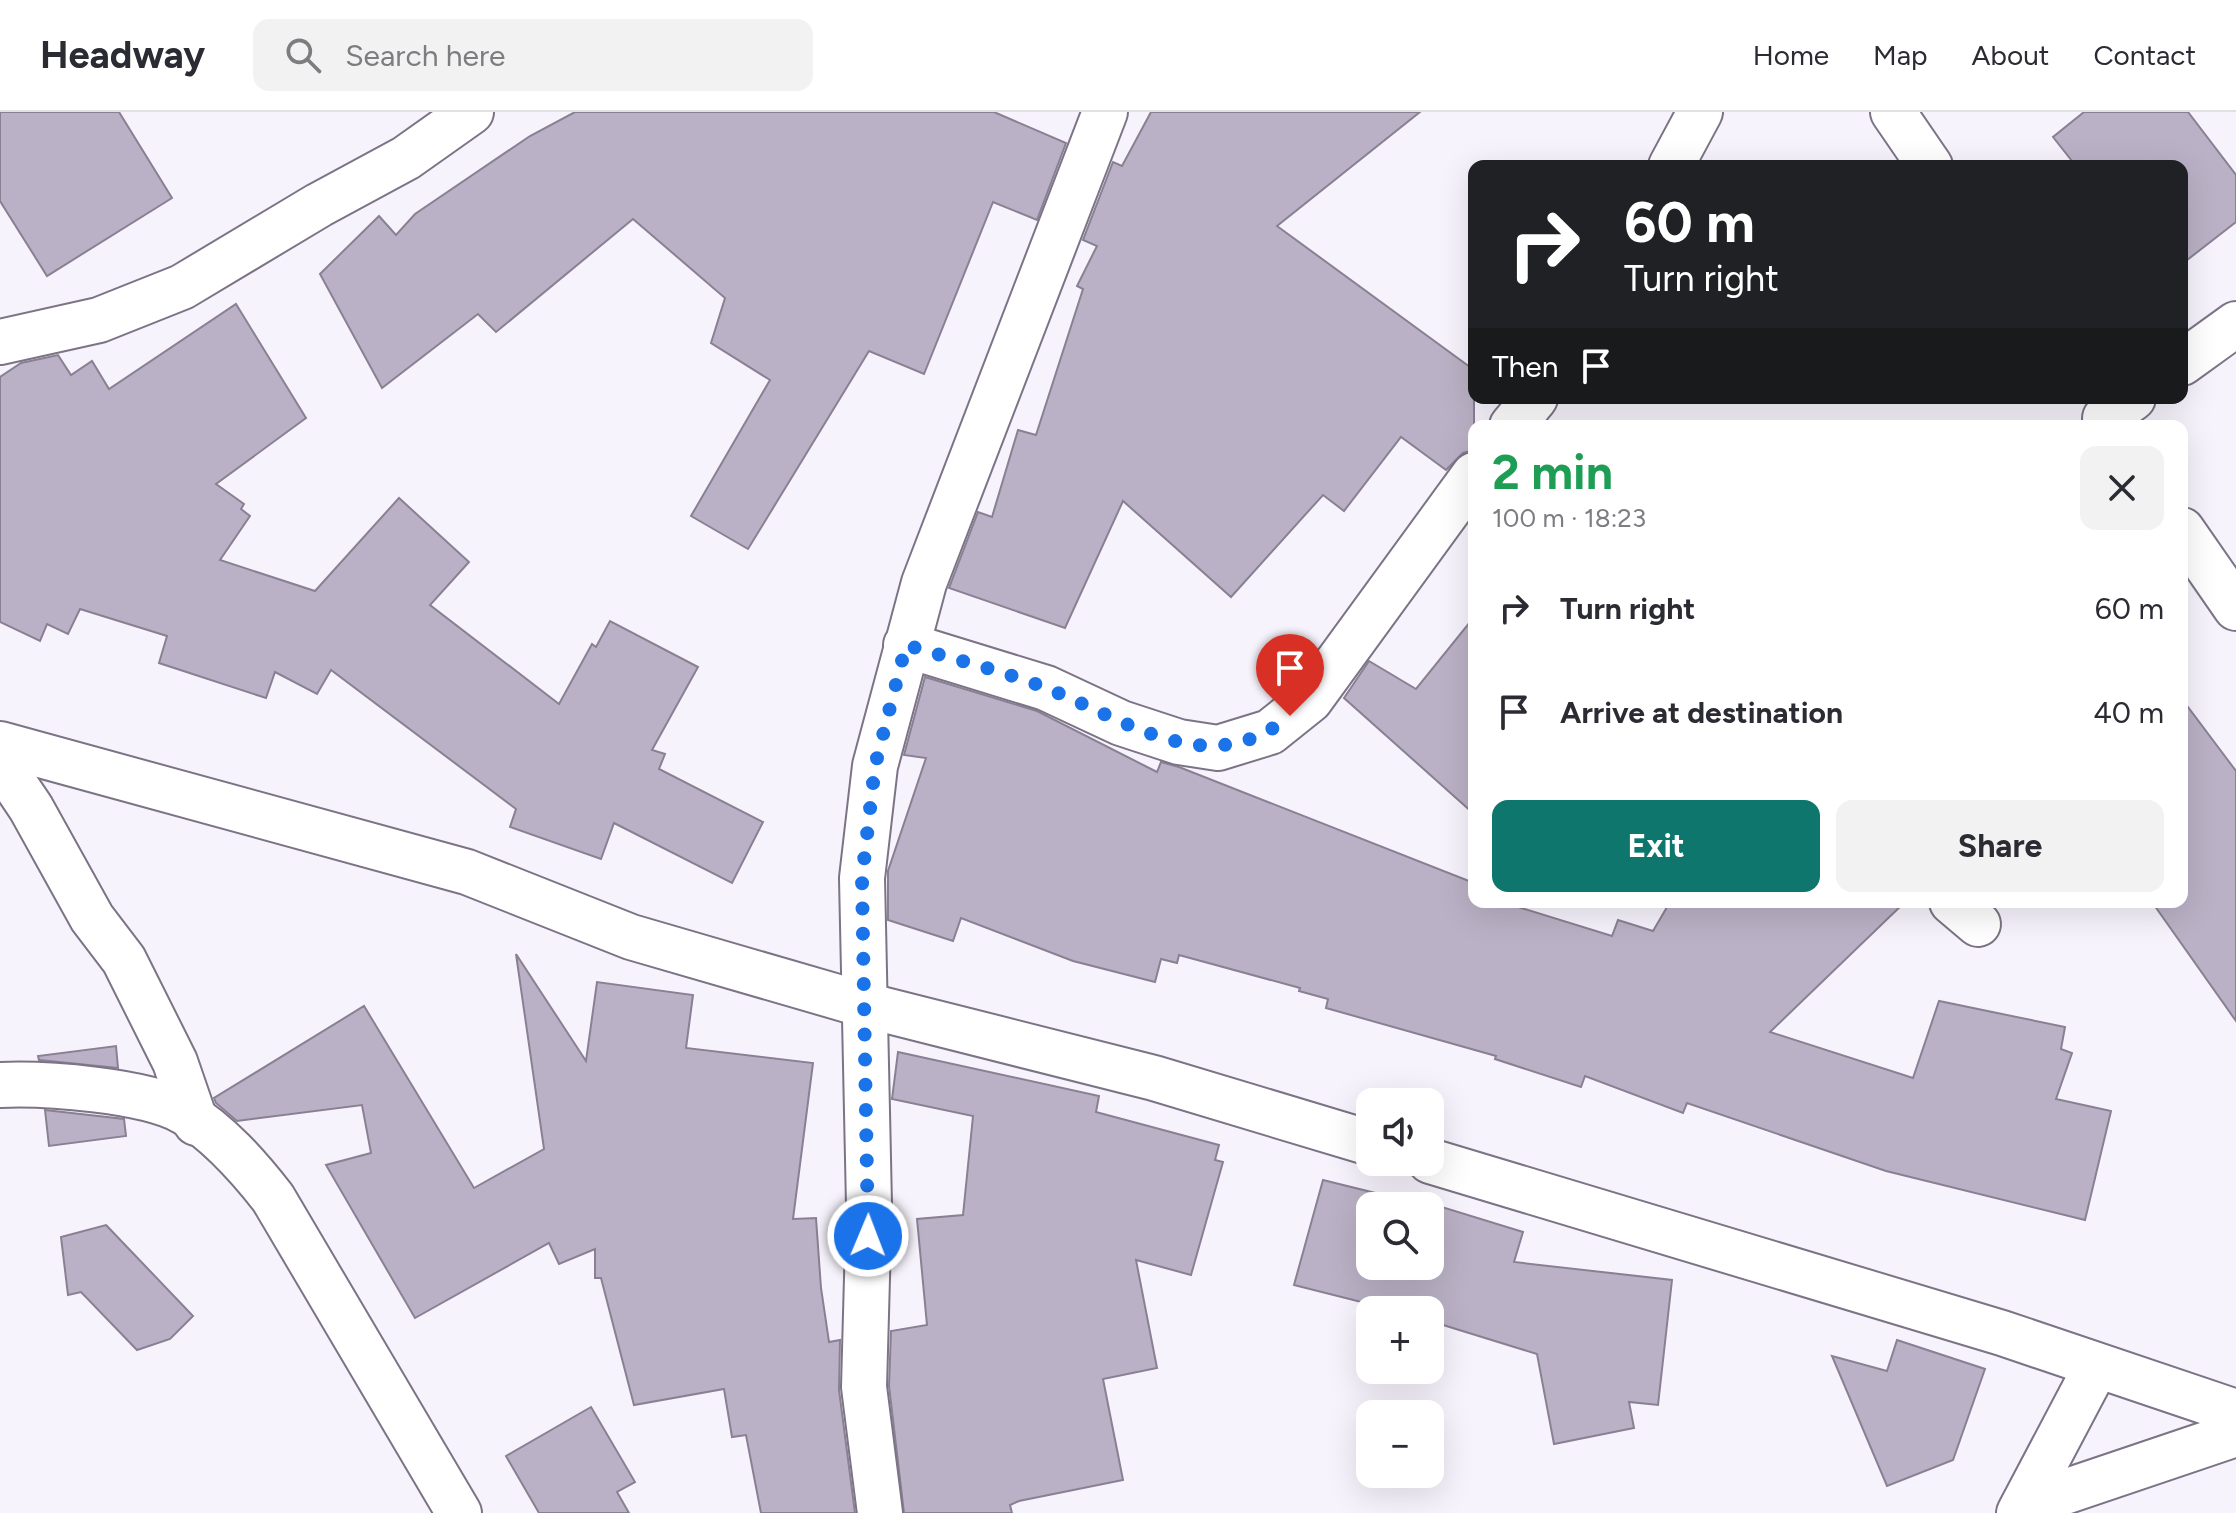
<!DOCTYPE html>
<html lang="en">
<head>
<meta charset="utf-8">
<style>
	body { margin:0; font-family:Figtree,sans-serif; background:#f2f2f3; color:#2b2b33; height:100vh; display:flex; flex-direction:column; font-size:30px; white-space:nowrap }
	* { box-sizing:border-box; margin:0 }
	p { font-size:26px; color:#7c7c81 }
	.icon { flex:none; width:44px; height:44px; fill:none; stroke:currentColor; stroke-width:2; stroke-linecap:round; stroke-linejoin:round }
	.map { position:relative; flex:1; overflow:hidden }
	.panel { position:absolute; left:1468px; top:308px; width:720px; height:488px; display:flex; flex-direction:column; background:#fff; border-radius:16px; box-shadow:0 8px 32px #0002 }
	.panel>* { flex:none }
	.banner { position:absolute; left:1468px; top:48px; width:720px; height:244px; border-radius:16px; box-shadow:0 8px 32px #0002; background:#202124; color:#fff; overflow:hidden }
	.fabs { position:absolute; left:1356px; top:976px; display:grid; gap:16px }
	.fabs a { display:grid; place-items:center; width:88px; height:88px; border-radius:16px; background:#fff; box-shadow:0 8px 32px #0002; font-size:40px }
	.pin { position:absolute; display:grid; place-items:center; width:68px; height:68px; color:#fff; margin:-82px -34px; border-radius:50% 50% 50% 0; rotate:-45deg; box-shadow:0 0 8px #0007 }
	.pin .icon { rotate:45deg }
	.me { position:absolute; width:88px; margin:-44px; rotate:1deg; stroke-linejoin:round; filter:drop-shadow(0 0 6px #0008) }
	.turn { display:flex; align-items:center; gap:28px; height:168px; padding:0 24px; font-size:36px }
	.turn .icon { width:104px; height:104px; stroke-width:2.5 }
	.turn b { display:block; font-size:56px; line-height:68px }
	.then { display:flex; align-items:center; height:76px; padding:0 24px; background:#0003; gap:16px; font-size:30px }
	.round { display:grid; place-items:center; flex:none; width:84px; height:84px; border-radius:16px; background:#f2f2f3 }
	.overview { display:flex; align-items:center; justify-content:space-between; height:136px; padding:0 24px }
	h1 { font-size:48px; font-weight:700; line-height:60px; color:#1e9e55 }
	.primary-button { display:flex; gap:16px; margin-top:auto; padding:16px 24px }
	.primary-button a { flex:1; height:92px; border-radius:16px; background:#0f766e; color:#fff; font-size:32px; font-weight:700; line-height:92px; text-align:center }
	.primary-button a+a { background:#f2f2f3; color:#2b2b33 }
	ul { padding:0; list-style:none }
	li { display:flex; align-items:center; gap:24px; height:104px; padding:0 24px }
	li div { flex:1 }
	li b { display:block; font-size:30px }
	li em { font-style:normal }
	header { display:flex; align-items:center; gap:48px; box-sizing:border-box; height:112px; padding:0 40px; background:#fff; border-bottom:2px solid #e1e1e2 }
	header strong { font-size:38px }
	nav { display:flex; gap:44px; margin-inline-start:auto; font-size:28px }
	.search { width:560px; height:72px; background:#f2f2f3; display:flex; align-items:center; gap:20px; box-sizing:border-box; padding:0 28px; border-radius:16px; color:#7c7c81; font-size:30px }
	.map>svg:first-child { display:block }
	.building { fill:#bbb1c6; stroke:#898093; stroke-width:2 }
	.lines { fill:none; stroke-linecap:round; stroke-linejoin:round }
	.minor-casing { stroke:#7c7486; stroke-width:48 }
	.minor { stroke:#fff; stroke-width:44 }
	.route { stroke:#1a73e8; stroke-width:14; stroke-dasharray:0 25.2 }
</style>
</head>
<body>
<header>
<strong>Headway</strong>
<div class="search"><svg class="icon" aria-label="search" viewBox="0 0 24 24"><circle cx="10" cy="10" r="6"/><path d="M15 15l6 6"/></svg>Search here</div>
<nav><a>Home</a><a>Map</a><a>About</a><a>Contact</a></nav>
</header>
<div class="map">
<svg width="2236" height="1401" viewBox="0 0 2236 1401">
	<rect width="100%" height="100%" fill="#f7f3fc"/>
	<g class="building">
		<polygon points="0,0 119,0 172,86 47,164 0,89"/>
		<polygon points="575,0 994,0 1066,31 1037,108 993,90 924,262 869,239 748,437 691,404 770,268 711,231 725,186 633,107 496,220 478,202 382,276 320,162 379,104 396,123 415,102 530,24"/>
		<polygon points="1151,0 1420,0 1277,114 1474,258 1474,338 1463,341 1446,358 1401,325 1344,399 1323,383 1231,485 1123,389 1065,516 949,476 978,400 992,405 1018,318 1036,323 1083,177 1077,174 1097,134 1083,128 1113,50 1122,54"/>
		<polygon points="2084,0 2188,0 2236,63 2236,110 2182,152 2182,54 2076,54 2053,25"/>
		<polygon points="236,192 306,306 216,372 244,392 241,397 250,404 220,448 315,479 399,386 469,450 430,493 559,592 592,532 596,535 610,509 698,555 652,638 665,642 659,657 763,710 732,771 614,711 601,747 510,715 516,697 331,558 317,582 275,560 266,586 159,551 167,524 80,497 68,522 47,512 40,529 0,510 0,265 21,251 58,243 71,263 92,249 109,277"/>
		<polygon points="1474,505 1474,702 1344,586 1369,549 1416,577"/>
		<polygon points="925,565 1037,599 1157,660 1161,650 1179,655 1474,771 1474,790 1502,790 1612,824 1618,808 1653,819 1670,790 1905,790 1770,920 1913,966 1939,889 2065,915 2061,937 2072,941 2056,987 2111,999 2085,1108 1886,1059 1687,991 1683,1001 1585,964 1581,975 1495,947 1496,944 1326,896 1328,887 1299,879 1300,876 1179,843 1177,851 1161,847 1155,870 1073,849 961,806 953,829 888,808 888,759 926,646 904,643"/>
		<polygon points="2182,587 2236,659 2236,909 2152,790 2182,790"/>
		<polygon points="516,842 586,949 597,870 693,883 686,936 813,951 793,1107 816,1106 821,1176 829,1230 840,1228 839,1278 855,1401 761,1401 746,1323 732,1325 724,1277 634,1293 601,1166 595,1166 595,1137 559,1152 549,1131 415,1206 326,1053 371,1041 362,993 237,1009 216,991 214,986 364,894 474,1076 544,1037"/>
		<polygon points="116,934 118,956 39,948 38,944"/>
		<polygon points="898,940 1099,984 1096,1000 1219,1033 1215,1048 1223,1050 1191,1163 1136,1148 1157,1256 1103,1267 1123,1368 1019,1389 1010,1393 1012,1401 904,1401 889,1274 891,1219 927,1213 917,1107 963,1103 973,1004 892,987"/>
		<polygon points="45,998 124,1007 126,1024 49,1034"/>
		<polygon points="1323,1068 1428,1094 1370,1094 1370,1154 1430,1154 1429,1091 1523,1120 1514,1150 1672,1168 1658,1293 1629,1290 1634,1316 1554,1332 1537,1242 1430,1209 1430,1198 1393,1198 1294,1173"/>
		<polygon points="106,1113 193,1204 170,1227 137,1238 81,1180 68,1183 61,1125"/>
		<polygon points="1897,1228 1985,1257 1953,1348 1887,1374 1832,1244 1887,1259"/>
		<polygon points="591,1295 635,1370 617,1380 629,1401 539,1401 506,1344"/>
	</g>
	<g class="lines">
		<defs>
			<g id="minor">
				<polyline points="1893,0 1930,54"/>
				<polyline points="1671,54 1700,0"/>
				<polyline points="0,230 99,208 182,175 319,93 406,46 471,0"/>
				<polyline points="2182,251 2236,212"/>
				<polyline points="2105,306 2133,286"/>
				<polyline points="1512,314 1535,286"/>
				<polyline points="2182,418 2236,496"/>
				<polyline points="906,533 1046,576 1121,611 1179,630 1218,636 1270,620 1310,588 1474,363"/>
				<polyline points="0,632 467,760 631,825 865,893 1154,966 1370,1031"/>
				<polyline points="0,650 31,696 92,806 124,848 175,950 196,1011"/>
				<polyline points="1952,790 1978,812"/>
				<path d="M0,973C45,971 145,978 184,1000C219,1021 248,1054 273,1086L459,1401"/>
				<polyline points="1430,1049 2002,1221 2236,1300"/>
				<polyline points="2023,1394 2236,1322"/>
				<polyline points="880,1401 864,1275 869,1093 862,766 875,654 924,471 1105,0"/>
				<polyline points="2019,1401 2096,1255"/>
			</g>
		</defs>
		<use href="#minor" class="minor-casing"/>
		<use href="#minor" class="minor"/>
	</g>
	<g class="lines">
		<path class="route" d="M868,1124L862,766L875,654L906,533C952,547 1001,558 1046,576C1127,608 1208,671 1290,604"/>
	</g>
</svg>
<div class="fabs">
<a><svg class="icon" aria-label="sound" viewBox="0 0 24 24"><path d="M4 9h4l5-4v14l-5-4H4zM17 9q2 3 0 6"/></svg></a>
<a><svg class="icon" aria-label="search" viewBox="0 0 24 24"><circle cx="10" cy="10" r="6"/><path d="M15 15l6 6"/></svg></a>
<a>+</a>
<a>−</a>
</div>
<div class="pin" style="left:1290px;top:604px;background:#d93025"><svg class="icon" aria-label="arrive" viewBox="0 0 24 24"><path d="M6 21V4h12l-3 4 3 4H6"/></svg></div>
<svg class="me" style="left:868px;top:1124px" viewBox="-20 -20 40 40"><circle r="17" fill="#1a73e8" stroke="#fff" stroke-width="3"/><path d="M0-11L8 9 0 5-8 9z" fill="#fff"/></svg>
<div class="banner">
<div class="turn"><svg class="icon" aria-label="right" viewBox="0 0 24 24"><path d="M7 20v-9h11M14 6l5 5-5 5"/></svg><div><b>60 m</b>Turn right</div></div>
<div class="then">Then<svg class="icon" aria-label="arrive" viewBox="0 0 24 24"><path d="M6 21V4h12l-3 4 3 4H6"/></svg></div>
</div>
<section class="panel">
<div class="overview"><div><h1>2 min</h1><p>100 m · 18:23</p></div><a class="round"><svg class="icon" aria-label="close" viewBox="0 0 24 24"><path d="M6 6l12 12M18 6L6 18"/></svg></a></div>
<ul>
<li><svg class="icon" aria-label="right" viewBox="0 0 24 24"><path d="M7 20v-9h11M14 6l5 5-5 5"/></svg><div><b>Turn right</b></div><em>60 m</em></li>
<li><svg class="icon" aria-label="arrive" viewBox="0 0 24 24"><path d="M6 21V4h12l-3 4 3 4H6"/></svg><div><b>Arrive at destination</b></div><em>40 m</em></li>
</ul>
<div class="primary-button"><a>Exit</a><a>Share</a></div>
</section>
</div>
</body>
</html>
